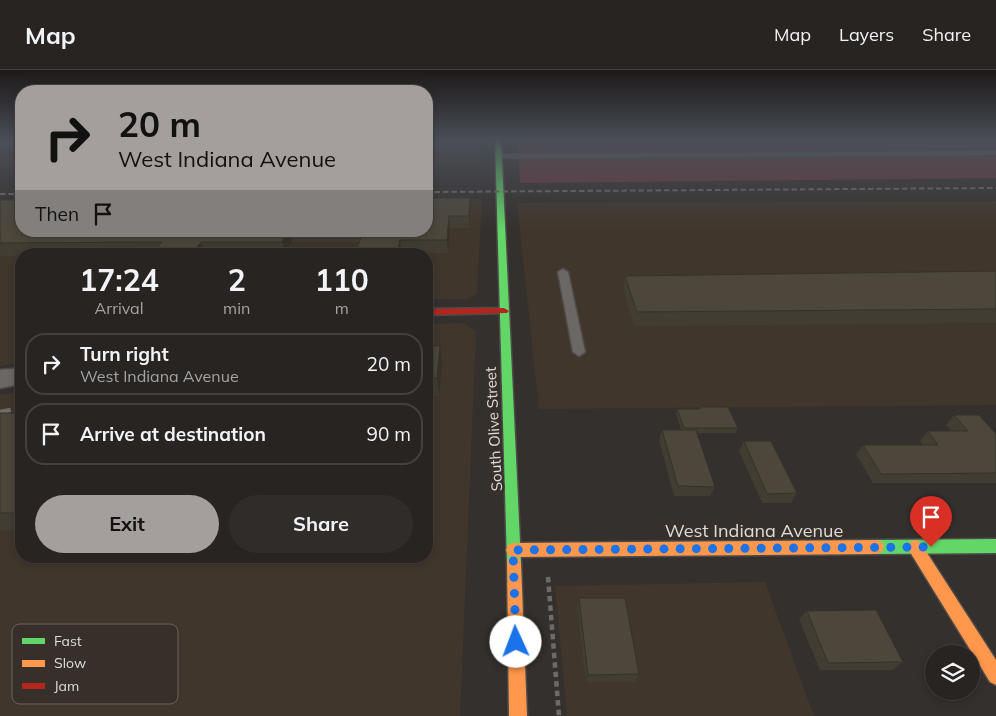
<!DOCTYPE html>
<html lang="en">
<head>
<meta charset="utf-8">
<style>
	body { margin:0; font-family:Mulish,sans-serif; background:#2f2c2a; color:#f1f3f6; height:100vh; display:flex; flex-direction:column; font-size:19px; white-space:nowrap }
	* { box-sizing:border-box; margin:0 }
	p { font-size:16px; color:#a4a4a5 }
	.icon { flex:none; width:28px; height:28px; fill:none; stroke:currentColor; stroke-width:2; stroke-linecap:round; stroke-linejoin:round }
	.map { position:relative; flex:1; overflow:hidden }
	.panel { position:absolute; left:15px; top:178px; width:418px; height:315px; display:flex; flex-direction:column; background:#272422; border-radius:20px; box-shadow:0 2px 8px #0003,0 0 0 1px #434140 }
	.panel>* { flex:none }
	.hud { position:absolute; left:15px; top:15px; width:418px; height:152px; border-radius:20px; box-shadow:0 2px 8px #0003,0 0 0 1px #434140; background:#a49f9c; color:#111; overflow:hidden }
	.buttons { position:absolute; left:925px; top:575px; display:grid; gap:10px }
	.buttons a { display:grid; place-items:center; width:55px; height:55px; border-radius:50%; background:#272422; box-shadow:0 2px 8px #0003,0 0 0 1px #434140; font-size:25px }
	.pin { position:absolute; display:grid; place-items:center; width:42px; height:42px; color:#fff; margin:-51px -21px; border-radius:50% 50% 50% 0; rotate:-45deg; box-shadow:0 0 5px #0007 }
	.pin .icon { rotate:45deg }
	.me { position:absolute; width:55px; margin:-28px; rotate:358deg; stroke-linejoin:round; filter:drop-shadow(0 0 4px #0008) }
	.turn { display:flex; align-items:center; gap:18px; height:105px; padding:0 20px; font-size:22px }
	.turn .icon { width:65px; height:65px; stroke-width:2.5 }
	.turn b { display:block; font-size:35px; line-height:42px }
	.then { display:flex; align-items:center; height:48px; padding:0 20px; background:#0003; gap:10px; font-size:19px }
	.eta { display:flex; justify-content:space-evenly; align-items:center; height:85px; text-align:center }
	.eta b { font-size:30px; font-weight:700; line-height:35px }
	.cta { display:flex; gap:10px; margin-top:auto; padding:10px 20px }
	.cta a { flex:1; height:58px; border-radius:30px; background:#a49f9c; color:#111; font-size:20px; font-weight:700; line-height:58px; text-align:center }
	.cta a+a { background:#2f2c2a; color:#f1f3f6 }
	ul { padding:0; list-style:none }
	li { display:flex; align-items:center; gap:15px; height:62px; margin:0 10px 8px; padding:0 10px; border:2px solid #434140; border-radius:20px }
	li div { flex:1 }
	li b { display:block; font-size:19px }
	li em { font-style:normal }
	header { display:flex; align-items:center; gap:30px; box-sizing:border-box; height:70px; padding:0 25px; background:#272422; border-bottom:1px solid #434140 }
	header strong { font-size:24px }
	nav { display:flex; gap:28px; margin-inline-start:auto; font-size:18px }
	.map>svg:first-child { display:block }
	.built { fill:#40362c }
	.green { fill:#693838 }
	.lines { fill:none; stroke-linecap:round; stroke-linejoin:round }
	.lane-casing { stroke:#4f4b49; stroke-width:3 }
	.street-casing { stroke:#4f4b49; stroke-width:3 }
	.fast-casing { stroke:#4f4b49; stroke-width:3 }
	.slow-casing { stroke:#4f4b49; stroke-width:3 }
	.jam-casing { stroke:#4f4b49; stroke-width:3 }
	.path { stroke:#6d6a68; stroke-width:4.5; stroke-dasharray:5.5 4; stroke-linecap:butt }
	.lane { fill:#6b6765; fill-rule:evenodd }
	.street { fill:#6b6765; fill-rule:evenodd }
	.fast { fill:#63d668; fill-rule:evenodd }
	.slow { fill:#ff974d; fill-rule:evenodd }
	.jam { fill:#b3261e; fill-rule:evenodd }
	.rail-far1 { stroke:#6f6c69; stroke-width:2; stroke-dasharray:5.5 3; stroke-linecap:butt }
	.rail { stroke:#6f6c69; stroke-width:4.5; stroke-dasharray:11 5.5; stroke-linecap:butt }
	.wall { fill:#413d32 }
	.shaded-wall { fill:#353229 }
	.building { fill:#4c473a; stroke:#353229 }
	.route { stroke:#1a73e8; stroke-width:9; stroke-dasharray:0 16.2 }
	.labels { text-anchor:middle; stroke-width:5; stroke-linejoin:round; paint-order:stroke }
	.street-label { font-size:15px; fill:#e0dbd8; stroke:#37302a }
	.near-street-label { font-size:18px; fill:#e0dbd8; stroke:#37302a }
	.key { fill:#37302a; stroke:#6a635e; stroke-width:1 }
	.key-label { font-size:14px; fill:#e0dbd8 }
</style>
</head>
<body>
<header>
<strong>Map</strong>
<nav><a>Map</a><a>Layers</a><a>Share</a></nav>
</header>
<div class="map">
<svg width="996" height="646" viewBox="0 0 996 646">
	<rect width="100%" height="100%" fill="#34302d"/>
	<g class="built">
		<rect x="0" y="70" width="21" height="28"/>
		<polygon points="426,70 481,70 480,95 426,95"/>
		<polygon points="426,129 482,129 477,224 466,229 426,229 426,184 21,184 21,293 0,296 0,131 21,161 426,161"/>
		<polygon points="996,131 996,335 539,339 517,133"/>
		<polygon points="463,253 476,261 460,646 0,646 0,325 21,322 21,486 426,486 426,254"/>
		<polygon points="765,512 814,646 567,646 555,516"/>
	</g>
	<polygon class="green" points="518,70 996,70 996,108 520,113"/>
	<g class="lines">
		<defs>
			<g id="lane">
				<rect x="0" y="72" width="21" height="4"/>
				<polygon points="996,81 996,85 498,88 495,86 498,84"/>
				<polygon points="563,199 568,202 585,282 579,286 573,282 558,202"/>
			</g>
			<polygon id="street" points="21,298 21,314 0,318 0,300"/>
			<g id="fast">
				<polygon points="495,70 501,70 521,493 519,498 514,500 509,498 507,493"/>
				<polygon points="996,469 996,483 877,484 872,482 870,477 872,472 877,470"/>
			</g>
			<g id="slow">
				<polygon points="877,470 882,472 884,477 882,482 877,484 515,487 519,488 521,493 527,646 509,646 507,493 509,488 513,487 508,485 506,480 508,475 513,473"/>
				<polygon points="915,470 920,472 996,590 996,615 990,612 910,482 908,477 910,472"/>
			</g>
			<polygon id="jam" points="504,238 509,241 507,243 426,245 426,239"/>
		</defs>
		<use href="#lane" class="lane-casing"/>
		<use href="#street" class="street-casing"/>
		<use href="#fast" class="fast-casing"/>
		<use href="#slow" class="slow-casing"/>
		<use href="#jam" class="jam-casing"/>
		<polyline class="path" points="548,507 559,646"/>
		<use href="#lane" class="lane"/>
		<use href="#street" class="street"/>
		<use href="#fast" class="fast"/>
		<use href="#slow" class="slow"/>
		<use href="#jam" class="jam"/>
		<g class="rail-far1">
			<polyline points="426,122 996,118"/>
			<polyline points="0,124 21,124"/>
		</g>
		<polyline class="rail" points="0,342 21,338"/>
	</g>
	<g class="wall">
		<polygon points="426,128 470,140 469,158 450,158 448,183 357,184 356,182 360,172 292,172 286,184 21,184 21,186 0,186 0,130 21,161 426,161"/>
		<polygon points="996,201 996,253 634,256 623,219 625,206"/>
		<polygon points="426,276 442,294 439,326 432,326 426,373"/>
		<polygon points="699,337 738,358 736,363 697,363 715,417 710,426 674,426 659,370 662,360 681,360 676,344 677,339 698,339"/>
		<polygon points="0,343 21,343 21,460 0,461"/>
		<polygon points="954,345 996,364 996,413 873,413 856,384 863,375 923,375 920,371 928,361 952,361 946,355"/>
		<polygon points="744,371 797,423 791,433 762,433 739,381"/>
		<polygon points="579,528 639,604 635,612 586,612 577,536"/>
		<polygon points="807,541 903,592 893,600 820,600 799,549"/>
	</g>
	<g class="shaded-wall">
		<polygon points="470,128 470,140 469,158 469,146"/>
		<polygon points="449,146 450,158 448,183 447,170"/>
		<polygon points="288,161 289,161 292,172 286,184 282,172"/>
		<polygon points="400,170 402,184 397,184"/>
		<polygon points="201,172 206,184 192,184"/>
		<polygon points="440,276 442,294 439,326 437,308"/>
		<polygon points="430,308 432,326 426,373 426,334"/>
	</g>
	<g class="building">
		<polygon points="426,128 470,128 469,146 449,146 447,170 400,170 397,184 362,184 363,182 356,182 363,161 426,161"/>
		<polygon points="0,130 21,130 21,161 288,161 282,172 201,172 192,184 151,184 162,172 0,173"/>
		<polygon points="996,201 996,239 637,242 625,206"/>
		<polygon points="426,276 440,276 437,308 430,308 426,334"/>
		<polygon points="699,337 728,337 738,358 684,358 677,339 700,339"/>
		<rect x="0" y="343" width="21" height="100"/>
		<polygon points="954,345 979,345 996,364 996,403 881,404 863,375 938,375 928,361 968,361"/>
		<polygon points="662,360 696,360 715,417 678,416"/>
		<polygon points="744,371 771,371 797,423 767,424"/>
		<polygon points="579,528 625,528 639,604 588,605"/>
		<polygon points="876,540 903,592 828,593 807,541"/>
	</g>
	<linearGradient id="sky" x2="0" y2="1"><stop stop-color="#1d1a19"/><stop offset="0.44" stop-color="#4a4e57"/><stop offset="1" stop-color="#4a4e57" stop-opacity="0"/></linearGradient>
	<rect width="996" height="160" fill="url(#sky)"/>
	<g class="lines">
		<polyline class="route" points="516,572 513,480 931,477"/>
	</g>
	<g class="labels">
		<g class="street-label">
			<text transform="translate(494 359) rotate(-93)" y="5">South Olive Street</text>
		</g>
		<g class="near-street-label">
			<text x="754" y="467">West Indiana Avenue</text>
		</g>
	</g>
	<rect x="12" y="554" width="166" height="80" rx="8" class="key"/>
	<rect x="22" y="568" width="23" height="6" fill="#63d668"/>
	<rect x="22" y="590" width="23" height="7" fill="#ff974d"/>
	<rect x="22" y="613" width="23" height="6" fill="#b3261e"/>
	<g class="key-label">
		<text x="54" y="576">Fast</text>
		<text x="54" y="598">Slow</text>
		<text x="54" y="621">Jam</text>
	</g>
</svg>
<div class="buttons">
<a><svg class="icon" aria-label="layers" viewBox="0 0 24 24"><path d="M12 4l9 5-9 5-9-5zM3 14l9 5 9-5"/></svg></a>
</div>
<div class="pin" style="left:931px;top:477px;background:#d93025"><svg class="icon" aria-label="arrive" viewBox="0 0 24 24"><path d="M6 21V4h12l-3 4 3 4H6"/></svg></div>
<svg class="me" style="left:516px;top:572px" viewBox="-20 -20 40 40"><circle r="19" fill="#fff"/><path d="M0-13L10 11 0 6-10 11z" fill="#1a73e8"/></svg>
<div class="hud">
<div class="turn"><svg class="icon" aria-label="right" viewBox="0 0 24 24"><path d="M7 20v-9h11M14 6l5 5-5 5"/></svg><div><b>20 m</b>West Indiana Avenue</div></div>
<div class="then">Then<svg class="icon" aria-label="arrive" viewBox="0 0 24 24"><path d="M6 21V4h12l-3 4 3 4H6"/></svg></div>
</div>
<section class="panel">
<div class="eta">
<div><b>17:24</b><p>Arrival</p></div>
<div><b>2</b><p>min</p></div>
<div><b>110</b><p>m</p></div>
</div>
<ul>
<li><svg class="icon" aria-label="right" viewBox="0 0 24 24"><path d="M7 20v-9h11M14 6l5 5-5 5"/></svg><div><b>Turn right</b><p>West Indiana Avenue</p></div><em>20 m</em></li>
<li><svg class="icon" aria-label="arrive" viewBox="0 0 24 24"><path d="M6 21V4h12l-3 4 3 4H6"/></svg><div><b>Arrive at destination</b></div><em>90 m</em></li>
</ul>
<div class="cta"><a>Exit</a><a>Share</a></div>
</section>
</div>
</body>
</html>
